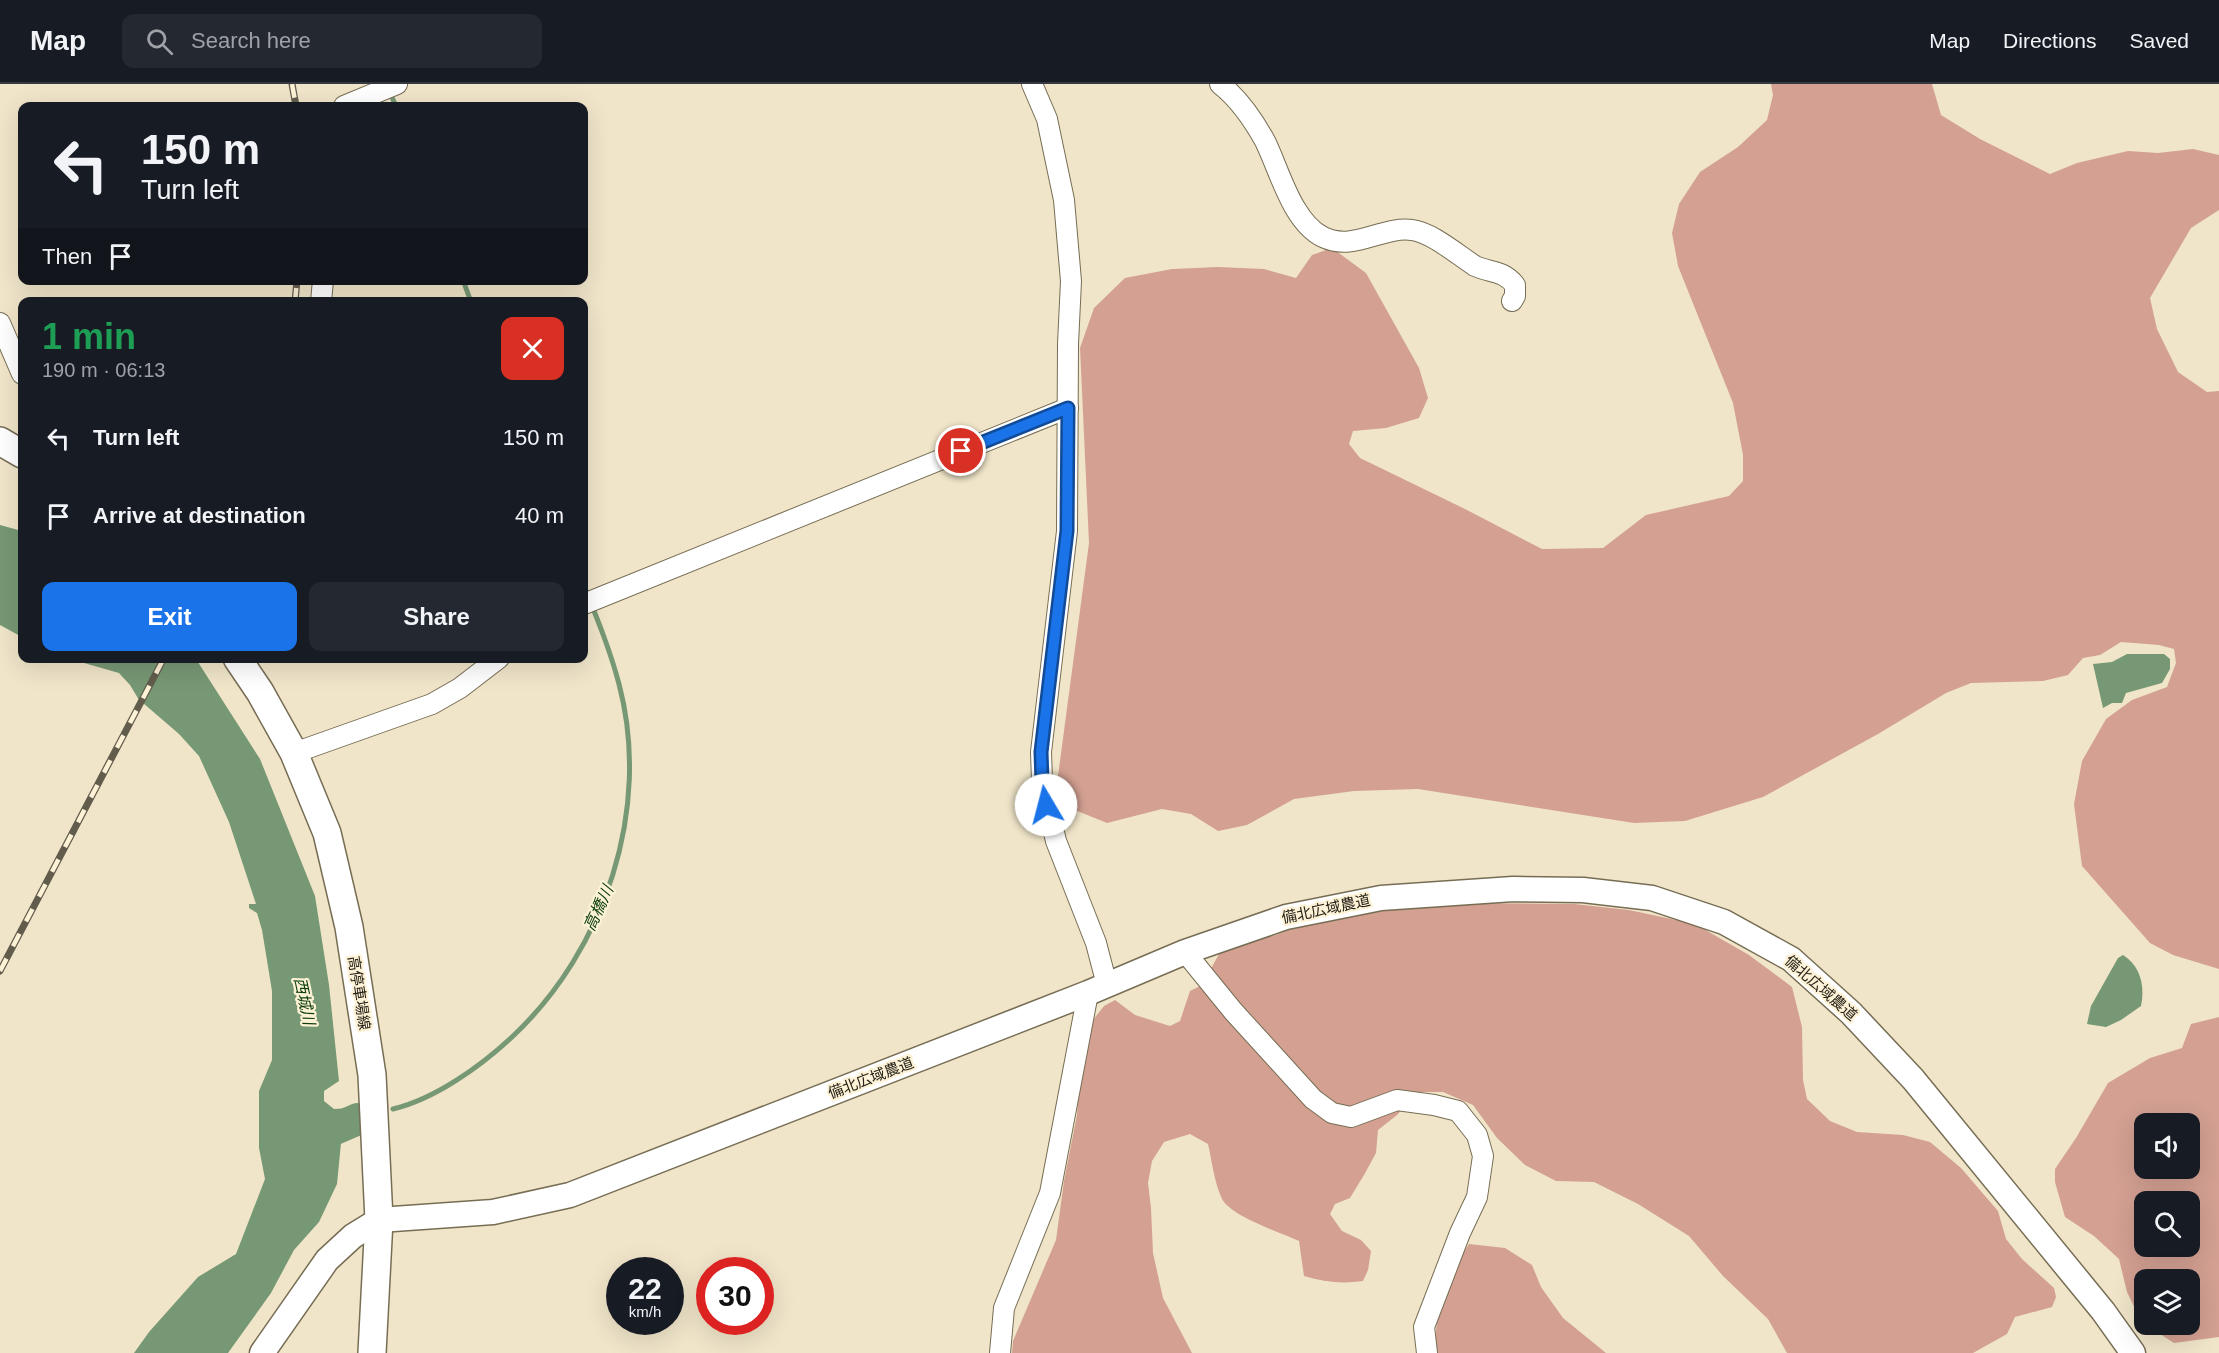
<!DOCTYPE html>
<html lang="en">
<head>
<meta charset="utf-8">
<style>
	body { margin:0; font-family:Arial,"Noto Sans JP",sans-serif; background:#242831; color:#f1f3f6; height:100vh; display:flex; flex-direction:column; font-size:22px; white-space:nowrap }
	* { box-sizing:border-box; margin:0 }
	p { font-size:20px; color:#9ea1a6 }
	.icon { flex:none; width:33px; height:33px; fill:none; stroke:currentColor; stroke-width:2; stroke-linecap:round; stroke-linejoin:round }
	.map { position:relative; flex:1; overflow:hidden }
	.panel { position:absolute; left:18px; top:213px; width:570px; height:366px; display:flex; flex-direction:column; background:#171b24; border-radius:12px; box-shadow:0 6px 24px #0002 }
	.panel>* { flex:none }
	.banner { position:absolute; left:18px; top:18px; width:570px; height:183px; border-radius:12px; box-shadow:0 6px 24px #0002; background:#171b24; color:#f1f3f6; overflow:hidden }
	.buttons { position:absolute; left:2134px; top:1029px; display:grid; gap:12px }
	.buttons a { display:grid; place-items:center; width:66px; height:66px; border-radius:12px; background:#171b24; box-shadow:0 6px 24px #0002; font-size:30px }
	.speed { position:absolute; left:606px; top:1173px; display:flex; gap:12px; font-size:30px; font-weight:700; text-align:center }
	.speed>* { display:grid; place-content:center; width:78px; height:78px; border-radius:50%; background:#171b24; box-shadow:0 6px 24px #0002; line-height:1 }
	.speed small { font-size:15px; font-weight:400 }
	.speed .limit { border:9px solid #d22; background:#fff; color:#111 }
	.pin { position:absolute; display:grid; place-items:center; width:51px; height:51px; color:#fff; margin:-26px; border:3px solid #fff; border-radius:50%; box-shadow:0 2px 6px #0007 }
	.me { position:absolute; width:66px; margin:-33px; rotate:352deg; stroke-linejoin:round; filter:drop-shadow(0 0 4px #0008) }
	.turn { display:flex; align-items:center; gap:21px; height:126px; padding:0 24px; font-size:27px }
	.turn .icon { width:78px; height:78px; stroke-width:2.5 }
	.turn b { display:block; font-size:42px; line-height:51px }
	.then { display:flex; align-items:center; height:57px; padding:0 24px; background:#0003; gap:12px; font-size:22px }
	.round { display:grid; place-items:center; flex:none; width:63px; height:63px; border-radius:12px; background:#242831 }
	.overview { display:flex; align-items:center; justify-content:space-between; height:102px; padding:0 24px }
	h1 { font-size:36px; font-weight:800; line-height:45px; color:#1e9e55 }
	.primary-button { display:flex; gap:12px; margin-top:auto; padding:12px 24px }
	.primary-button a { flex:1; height:69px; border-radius:12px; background:#1a73e8; color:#fff; font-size:24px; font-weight:800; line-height:69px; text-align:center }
	.primary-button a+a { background:#242831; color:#f1f3f6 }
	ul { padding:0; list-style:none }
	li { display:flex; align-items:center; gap:18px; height:78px; padding:0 24px }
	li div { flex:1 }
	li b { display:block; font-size:22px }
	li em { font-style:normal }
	header { display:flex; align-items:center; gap:36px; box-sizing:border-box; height:84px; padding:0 30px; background:#171b24; border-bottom:2px solid #363941 }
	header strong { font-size:28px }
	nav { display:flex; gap:33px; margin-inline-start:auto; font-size:21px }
	.search { width:420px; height:54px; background:#242831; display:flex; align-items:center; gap:15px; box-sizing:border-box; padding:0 21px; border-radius:12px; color:#9ea1a6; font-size:22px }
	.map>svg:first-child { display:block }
	.forest { fill:#d3a092; fill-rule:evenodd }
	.water { fill:#779874 }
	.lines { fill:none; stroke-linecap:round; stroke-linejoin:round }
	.stream { stroke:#779874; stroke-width:5 }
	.river { stroke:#779874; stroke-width:32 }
	.minor-casing { stroke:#766d54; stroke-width:22 }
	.tertiary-casing { stroke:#766d54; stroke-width:27 }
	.secondary-casing { stroke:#766d54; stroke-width:30 }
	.minor { stroke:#fff; stroke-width:20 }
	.tertiary { stroke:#fff; stroke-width:24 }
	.secondary { stroke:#fff; stroke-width:27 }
	.rail-casing { stroke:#625c4d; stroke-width:7 }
	.rail { stroke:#fdf2d6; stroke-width:4.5; stroke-dasharray:14; stroke-linecap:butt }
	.route-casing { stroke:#114b97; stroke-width:15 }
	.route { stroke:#1a73e8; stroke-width:10 }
	.labels { text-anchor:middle; stroke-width:4.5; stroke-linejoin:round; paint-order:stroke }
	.street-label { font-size:15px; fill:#262218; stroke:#fdf2d6 }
	.water-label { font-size:16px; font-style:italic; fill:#0f400e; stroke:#fdf2d6 }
</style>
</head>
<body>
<header>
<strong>Map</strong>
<div class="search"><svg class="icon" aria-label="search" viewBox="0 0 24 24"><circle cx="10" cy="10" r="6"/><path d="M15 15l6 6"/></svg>Search here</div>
<nav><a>Map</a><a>Directions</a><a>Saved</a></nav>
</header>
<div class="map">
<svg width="2219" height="1269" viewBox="0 0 2219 1269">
	<rect width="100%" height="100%" fill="#f0e5c9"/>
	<g class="forest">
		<polygon points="1771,0 1932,0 1941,31 1980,55 2050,90 2077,79 2128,67 2158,69 2193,65 2219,71 2219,126 2191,144 2150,214 2157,245 2178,288 2207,308 2219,307 2219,885 2173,871 2150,859 2082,782 2074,720 2082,677 2106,635 2132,616 2167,603 2176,579 2174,565 2159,561 2121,558 2100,571 2083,574 2068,591 2043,597 1971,599 1946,609 1878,650 1763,713 1685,737 1634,739 1418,705 1354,707 1294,715 1247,741 1218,747 1191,730 1162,725 1107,739 1075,726 1058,692 1089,459 1080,264 1094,224 1125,194 1172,185 1218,183 1264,185 1296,194 1312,171 1332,164 1366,189 1419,284 1428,314 1419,334 1386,344 1353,347 1349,360 1360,374 1465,425 1542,465 1603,464 1646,431 1729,412 1743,397 1743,371 1733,319 1678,182 1672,149 1679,120 1700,88 1738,63 1767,36 1773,11"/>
		<path d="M1447,819L1574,820L1629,826L1695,840L1749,871L1792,903L1802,943L1803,996L1807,1015L1830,1037L1857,1048L1903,1051L1930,1058L1961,1084L1998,1127L2006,1155L2022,1175L2054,1204L2056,1213L2052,1223L2015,1233L2007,1250L1973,1269H1787L1768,1235L1723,1192L1689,1152L1638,1120L1594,1098L1556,1097L1525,1081L1497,1054L1473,1021L1443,1008H1419L1397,1031L1378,1046L1376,1069L1364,1091L1350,1114L1335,1120L1330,1130L1342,1147L1361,1156L1371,1167L1368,1186L1363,1197C1342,1200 1324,1198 1304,1192L1299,1157C1280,1148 1232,1133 1222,1115C1214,1098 1212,1077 1208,1060L1190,1050L1164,1058L1152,1077L1148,1099L1151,1124L1153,1169L1163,1214L1192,1269H1012L1013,1257L1056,1156L1064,1097L1077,1031L1080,980L1089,941L1104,922L1115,916L1135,931L1170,942L1180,937L1190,907L1202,901L1219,870L1237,859L1276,851L1312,836Z"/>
		<path d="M2219,933V1253L2174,1259L2146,1241L2190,1240V1196H2145V1240L2141,1237L2127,1208L2119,1175L2094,1152L2065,1133L2055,1098V1085L2076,1054L2108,999L2150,974L2182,964L2191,940ZM2145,1040H2190V1084H2145ZM2145,1118H2190V1162H2145Z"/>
		<path d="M1469,1160L1505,1164L1532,1181L1541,1203L1563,1234L1606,1269H1437C1431,1252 1444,1201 1453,1185C1458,1176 1464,1168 1469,1160Z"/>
	</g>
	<g class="water">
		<polygon points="0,441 22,447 22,553 0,541"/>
		<polygon points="2127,570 2164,570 2170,575 2170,585 2162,599 2126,609 2122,619 2112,619 2103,624 2093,580 2112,578"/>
		<polygon points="70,575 161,575 139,616 130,601 119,589"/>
		<polygon points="166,575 196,575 260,675 315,812 329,901 339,997 324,1007 324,1017 334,1025 351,1024 354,1045 341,1059 337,1100 319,1138 294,1166 271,1209 228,1269 134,1269 149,1248 198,1193 236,1170 265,1095 259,1064 259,1007 272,976 272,907 262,846 257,829 249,824 249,820 256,820 229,738 199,672 179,650 143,619"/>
		<path d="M2123,871C2141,882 2145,903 2141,922L2121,936L2106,943L2087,940L2091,922L2118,874Z"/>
	</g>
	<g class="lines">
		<g class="stream">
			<polyline points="389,7 396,22"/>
			<polyline points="463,196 471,218"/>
			<path d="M393,1025C435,1015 481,982 512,953C605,866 652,725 619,600C610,566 597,534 584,502"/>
		</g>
		<polyline class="river" points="321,1051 358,1035"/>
		<defs>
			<g id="minor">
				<polyline points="1032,0 1047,35 1064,116 1071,197 1068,260 1067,447 1041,668 1042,697 1056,757 1096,859 1107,901"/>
				<path d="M1220,0C1238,14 1254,37 1265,57C1279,85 1292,138 1323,153C1353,168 1382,142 1412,146C1431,148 1458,171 1475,182C1491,189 1503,186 1515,201V212L1512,217"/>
				<polyline points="344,22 397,0"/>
				<polyline points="321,218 323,196"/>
				<polyline points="0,239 22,290"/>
				<polyline points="584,520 1068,324"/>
				<polyline points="294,669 432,620 460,604 499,574"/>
				<polyline points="1185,868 1233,927 1313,1015 1332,1029 1351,1033 1397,1016 1434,1021 1458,1027 1477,1051 1483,1072 1477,1113 1460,1149 1424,1243 1427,1269"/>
				<polyline points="1000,1269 1004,1224 1050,1109 1088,909"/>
			</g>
			<polyline id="tertiary" points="262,1269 327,1176 353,1152 379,1136 493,1128 570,1111 1088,909 1185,868 1286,833 1381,814 1513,805 1583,806 1652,814 1724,838 1791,875 1851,929 1913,995 2103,1227 2133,1269"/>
			<g id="secondary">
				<polyline points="0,357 22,370"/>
				<polyline points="237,574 260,608 294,669 327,749 349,843 372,991 379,1136 372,1269"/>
			</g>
		</defs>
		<use href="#minor" class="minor-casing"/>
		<use href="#tertiary" class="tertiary-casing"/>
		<use href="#secondary" class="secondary-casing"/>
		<use href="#minor" class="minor"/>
		<use href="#tertiary" class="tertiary"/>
		<use href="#secondary" class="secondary"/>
		<defs>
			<g id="rail">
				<polyline points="292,0 296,22"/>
				<polyline points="295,218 297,196"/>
				<polyline points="0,887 164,574"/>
			</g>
		</defs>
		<use href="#rail" class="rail-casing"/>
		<use href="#rail" class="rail"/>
	</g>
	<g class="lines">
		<defs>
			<polyline id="route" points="961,367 1068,324 1067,447 1041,668 1042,697 1046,721"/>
		</defs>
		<use href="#route" class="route-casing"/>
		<use href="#route" class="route"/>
	</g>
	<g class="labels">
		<g class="street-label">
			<text transform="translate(1326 825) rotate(-12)" y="5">備北広域農道</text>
			<text transform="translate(1821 904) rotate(41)" y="5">備北広域農道</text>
			<text transform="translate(359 909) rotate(81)" y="5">高停車場線</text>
			<text transform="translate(871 994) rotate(-21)" y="5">備北広域農道</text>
		</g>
		<g class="water-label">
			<text transform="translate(598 824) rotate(-65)" y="6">高橋川</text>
			<text transform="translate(305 917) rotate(78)" y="6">西城川</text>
		</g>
	</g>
</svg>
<div class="buttons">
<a><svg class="icon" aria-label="sound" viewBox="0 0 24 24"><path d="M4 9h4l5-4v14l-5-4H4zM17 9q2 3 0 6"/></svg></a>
<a><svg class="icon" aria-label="search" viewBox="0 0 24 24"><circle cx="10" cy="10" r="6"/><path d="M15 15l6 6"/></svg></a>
<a><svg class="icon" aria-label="layers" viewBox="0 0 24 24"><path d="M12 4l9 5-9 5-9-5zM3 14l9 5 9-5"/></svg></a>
</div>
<div class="speed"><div>22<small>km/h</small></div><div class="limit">30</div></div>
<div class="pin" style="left:961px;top:367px;background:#d93025"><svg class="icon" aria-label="arrive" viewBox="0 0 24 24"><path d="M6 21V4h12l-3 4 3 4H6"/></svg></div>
<svg class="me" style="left:1046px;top:721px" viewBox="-20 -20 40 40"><circle r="19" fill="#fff"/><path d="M0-13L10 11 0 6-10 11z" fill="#1a73e8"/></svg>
<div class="banner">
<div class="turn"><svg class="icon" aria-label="left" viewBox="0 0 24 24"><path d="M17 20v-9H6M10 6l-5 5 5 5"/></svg><div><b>150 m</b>Turn left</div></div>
<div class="then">Then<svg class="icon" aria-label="arrive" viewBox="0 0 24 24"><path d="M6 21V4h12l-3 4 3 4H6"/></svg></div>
</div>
<section class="panel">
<div class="overview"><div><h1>1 min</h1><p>190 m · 06:13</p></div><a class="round" style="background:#d93025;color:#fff"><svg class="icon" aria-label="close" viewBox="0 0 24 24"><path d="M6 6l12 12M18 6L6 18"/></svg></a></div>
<ul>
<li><svg class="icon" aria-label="left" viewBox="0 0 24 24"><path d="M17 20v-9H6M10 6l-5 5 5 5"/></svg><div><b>Turn left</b></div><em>150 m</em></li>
<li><svg class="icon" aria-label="arrive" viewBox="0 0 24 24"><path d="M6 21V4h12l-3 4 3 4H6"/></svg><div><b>Arrive at destination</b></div><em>40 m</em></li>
</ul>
<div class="primary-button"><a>Exit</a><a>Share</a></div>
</section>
</div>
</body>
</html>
